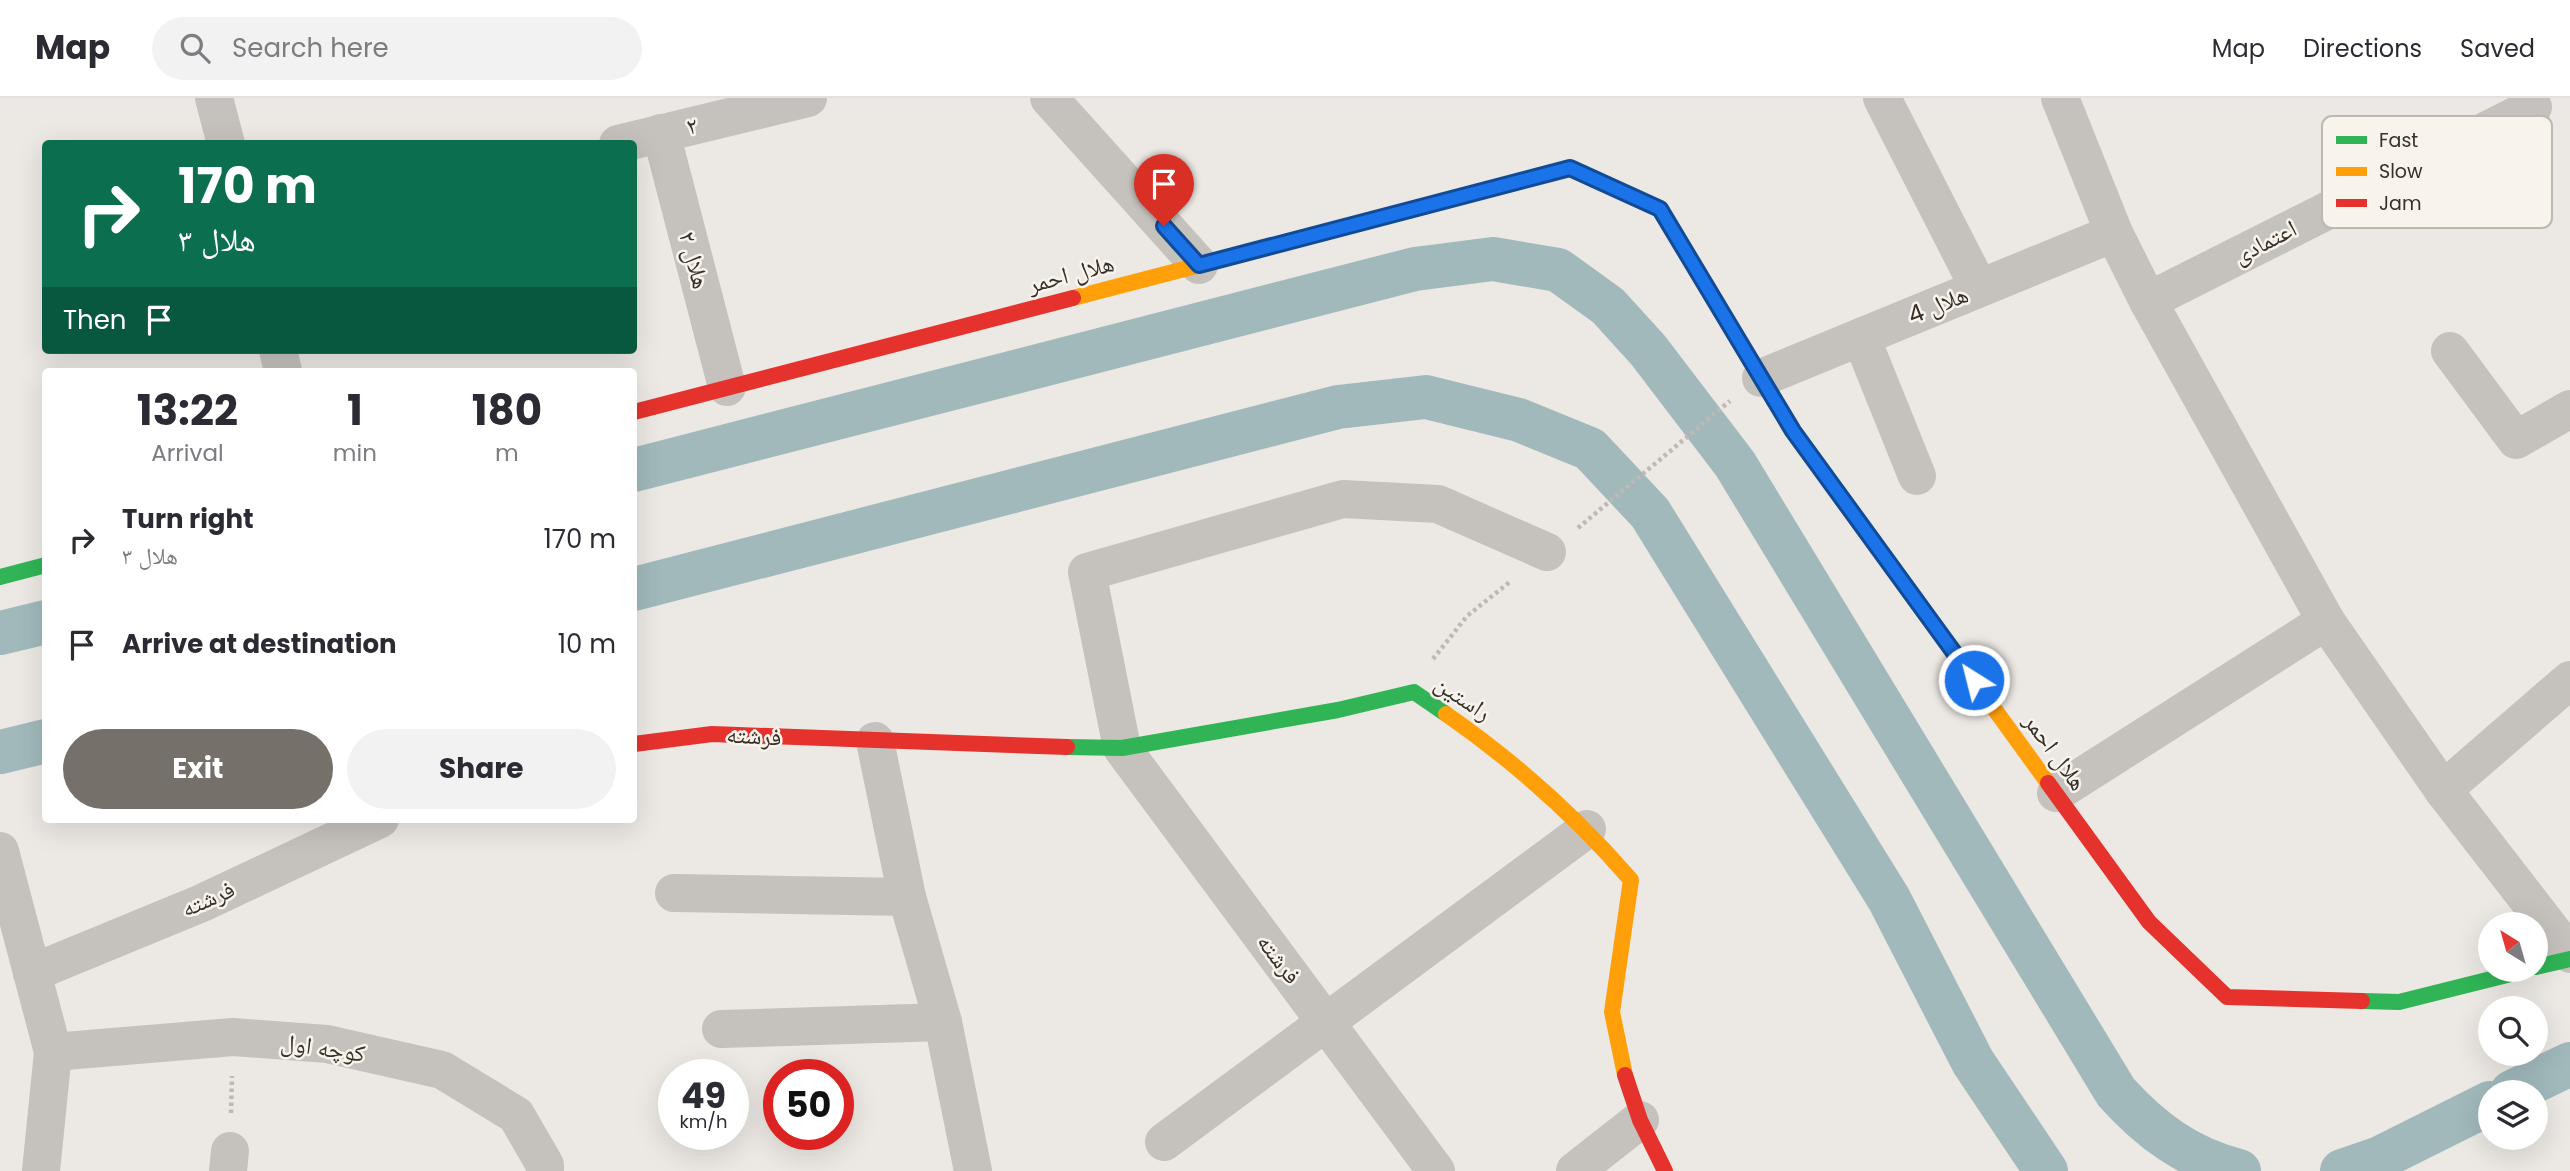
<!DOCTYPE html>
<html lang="en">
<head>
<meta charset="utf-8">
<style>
	body { margin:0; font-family:Poppins,"Noto Naskh Arabic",sans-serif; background:#f2f2f3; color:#2b2b33; height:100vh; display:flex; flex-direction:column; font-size:26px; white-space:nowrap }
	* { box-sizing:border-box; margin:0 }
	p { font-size:23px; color:#7c7c81 }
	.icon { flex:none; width:38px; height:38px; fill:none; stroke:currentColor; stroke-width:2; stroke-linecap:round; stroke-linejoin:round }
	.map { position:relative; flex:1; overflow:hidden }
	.sheet { position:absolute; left:42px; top:270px; width:595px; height:455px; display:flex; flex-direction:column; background:#fff; border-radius:7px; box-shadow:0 7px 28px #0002 }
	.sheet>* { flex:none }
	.hud { position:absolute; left:42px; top:42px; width:595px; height:214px; border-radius:7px; box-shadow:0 7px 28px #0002; background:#0b6e4f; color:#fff; overflow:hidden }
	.needle { width:46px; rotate:323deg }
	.buttons { position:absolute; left:2478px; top:814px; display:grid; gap:14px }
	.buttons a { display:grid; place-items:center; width:70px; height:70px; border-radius:50%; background:#fff; box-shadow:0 7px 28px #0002; font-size:35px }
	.speed { position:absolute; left:658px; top:961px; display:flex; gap:14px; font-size:35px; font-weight:700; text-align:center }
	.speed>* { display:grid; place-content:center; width:91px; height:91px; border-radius:50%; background:#fff; box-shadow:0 7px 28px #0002; line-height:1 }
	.speed small { font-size:18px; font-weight:400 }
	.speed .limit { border:10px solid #d22; background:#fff; color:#111 }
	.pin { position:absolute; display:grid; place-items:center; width:60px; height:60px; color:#fff; margin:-72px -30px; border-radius:50% 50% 50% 0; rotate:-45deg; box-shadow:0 0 7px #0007 }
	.pin .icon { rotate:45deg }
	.me { position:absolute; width:77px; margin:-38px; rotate:324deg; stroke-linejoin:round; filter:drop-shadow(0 0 5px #0008) }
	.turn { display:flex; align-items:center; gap:24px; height:147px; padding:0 21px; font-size:32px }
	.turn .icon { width:91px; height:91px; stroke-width:2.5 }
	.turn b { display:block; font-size:49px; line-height:60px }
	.then { display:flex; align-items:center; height:66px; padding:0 21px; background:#0003; gap:14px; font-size:26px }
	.eta { display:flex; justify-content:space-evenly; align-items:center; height:119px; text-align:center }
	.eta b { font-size:42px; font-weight:700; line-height:49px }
	.button { display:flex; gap:14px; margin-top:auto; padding:14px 21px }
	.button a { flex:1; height:80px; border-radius:42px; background:#76706b; color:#fff; font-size:28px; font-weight:700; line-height:80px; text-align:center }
	.button a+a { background:#f2f2f3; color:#2b2b33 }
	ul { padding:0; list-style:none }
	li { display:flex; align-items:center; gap:21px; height:105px; padding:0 21px }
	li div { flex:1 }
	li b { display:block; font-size:26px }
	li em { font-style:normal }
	header { display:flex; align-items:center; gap:42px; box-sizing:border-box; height:98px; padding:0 35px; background:#fff; border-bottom:2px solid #e1e1e2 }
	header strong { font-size:33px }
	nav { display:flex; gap:38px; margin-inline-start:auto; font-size:24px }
	.search { width:490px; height:63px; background:#f2f2f3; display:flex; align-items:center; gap:18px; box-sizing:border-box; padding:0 24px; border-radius:38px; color:#7c7c81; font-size:26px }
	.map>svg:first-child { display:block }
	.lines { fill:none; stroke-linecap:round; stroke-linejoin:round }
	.canal { stroke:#a1b9bb; stroke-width:44 }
	.path { stroke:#beb9b5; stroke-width:4.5; stroke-dasharray:3.5 3.5; stroke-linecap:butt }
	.street { stroke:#c5c1bc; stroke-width:38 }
	.fast { stroke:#30b455; stroke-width:16 }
	.slow { stroke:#ff9f0a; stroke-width:16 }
	.jam { stroke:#e5322d; stroke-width:16 }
	.route-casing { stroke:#114b97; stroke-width:18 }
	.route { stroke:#1a73e8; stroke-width:12 }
	.labels { text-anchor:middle; stroke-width:5; stroke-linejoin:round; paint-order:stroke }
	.street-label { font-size:24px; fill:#362f2a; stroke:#f8f3eb }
	.key { fill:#f8f3eb; stroke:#beb8b1; stroke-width:2 }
	.key-label { font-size:19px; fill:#362f2a }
</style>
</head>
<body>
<header>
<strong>Map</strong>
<div class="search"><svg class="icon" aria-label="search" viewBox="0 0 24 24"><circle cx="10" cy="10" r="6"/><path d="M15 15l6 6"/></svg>Search here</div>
<nav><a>Map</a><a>Directions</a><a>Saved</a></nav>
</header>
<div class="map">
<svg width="2570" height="1073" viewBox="0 0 2570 1073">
	<rect width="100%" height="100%" fill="#ece8e3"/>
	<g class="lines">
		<g class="canal">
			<path d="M634,372L1415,171L1493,161L1558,172L1608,208L1648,252L1735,366L2116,994C2151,1033 2188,1060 2239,1073"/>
			<polyline points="634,491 1338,309 1426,299 1519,322 1590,351 1650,415 1889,801 1973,964 2046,1073"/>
			<polyline points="0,535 46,524"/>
			<polyline points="0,654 46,643"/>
			<polyline points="2512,994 2570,966"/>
			<polyline points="2342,1073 2380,1060 2490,1005"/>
		</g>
		<g class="path">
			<polyline points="1578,430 1730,303"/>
			<polyline points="1433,561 1467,518 1511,483"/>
			<polyline points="231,1015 232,978"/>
		</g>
		<g class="street">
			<polyline points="214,0 226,46"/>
			<polyline points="1049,0 1199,167"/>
			<polyline points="1882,0 1979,190"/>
			<polyline points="2060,0 2114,135 2148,203 2326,523 2443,692 2570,856"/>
			<polyline points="661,35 727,289"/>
			<polyline points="618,46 808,0"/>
			<polyline points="2148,203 2533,9"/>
			<polyline points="1861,239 1917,378"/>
			<polyline points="278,252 283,273"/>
			<polyline points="2450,253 2516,342 2570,311"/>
			<polyline points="1761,280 2114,135"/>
			<polyline points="875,643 907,799 943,924 973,1073"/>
			<polyline points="2443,692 2570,582"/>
			<polyline points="2056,695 2326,523"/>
			<polyline points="0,753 53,954 41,1073"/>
			<polyline points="674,795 907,799"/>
			<polyline points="32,875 202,805 380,721"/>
			<polyline points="721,931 943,924"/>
			<polyline points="53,954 233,939 327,946 442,972 516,1017 545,1067 545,1073"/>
			<polyline points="1164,1044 1587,731"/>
			<polyline points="228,1073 230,1053"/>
			<polyline points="1436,1073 1122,650 1087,474 1343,401 1438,406 1547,454"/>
			<polyline points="1575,1073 1640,1022"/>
		</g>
		<g class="fast">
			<polyline points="1407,113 1570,70 1660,111 1762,282"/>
			<polyline points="0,479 46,467"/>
			<polyline points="1067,649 1122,650 1338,612 1414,594 1446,616"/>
			<polyline points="2536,869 2570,861"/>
			<polyline points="2362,903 2399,904 2527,872"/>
		</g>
		<g class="slow">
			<polyline points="1073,200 1407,113"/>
			<polyline points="1762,282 1793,333 2048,685"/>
			<path d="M1446,616C1515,664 1576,718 1631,782L1612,914L1625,977"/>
		</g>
		<g class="jam">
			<polyline points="634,314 1073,200"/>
			<polyline points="634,646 712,636 1067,649"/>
			<polyline points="2048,685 2149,824 2227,899 2362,903"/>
			<polyline points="1625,977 1640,1022 1665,1073"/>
		</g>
	</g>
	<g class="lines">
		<defs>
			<polyline id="route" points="1164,128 1199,167 1570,70 1660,111 1793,333 1974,582"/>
		</defs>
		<use href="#route" class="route-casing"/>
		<use href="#route" class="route"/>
	</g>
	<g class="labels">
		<g class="street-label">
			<text transform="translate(692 28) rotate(-13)" y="8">۲</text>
			<text transform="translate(2265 144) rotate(-27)" y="8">اعتمادی</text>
			<text transform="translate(694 162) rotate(75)" y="8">هلال ۲</text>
			<text transform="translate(1071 176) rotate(-15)" y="8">هلال احمر</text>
			<text transform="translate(1938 207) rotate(-22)" y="8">هلال 4</text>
			<text transform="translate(1463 600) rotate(34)" y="8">راستین</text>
			<text transform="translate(754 638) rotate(3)" y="8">فرشته</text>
			<text transform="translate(2055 654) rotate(54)" y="8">هلال احمر</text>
			<text transform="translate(208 801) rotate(-24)" y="8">فرشته</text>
			<text transform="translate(1279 861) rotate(53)" y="8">فرشته</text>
			<text transform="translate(323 950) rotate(8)" y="8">کوچه اول</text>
		</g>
	</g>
	<rect x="2322" y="18" width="230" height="112" rx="10" class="key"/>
	<rect x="2336" y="38" width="31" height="8" fill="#30b455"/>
	<rect x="2336" y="69" width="31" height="9" fill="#ff9f0a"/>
	<rect x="2336" y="101" width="31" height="8" fill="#e5322d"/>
	<g class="key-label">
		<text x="2379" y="49">Fast</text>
		<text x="2379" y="80">Slow</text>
		<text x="2379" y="112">Jam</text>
	</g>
</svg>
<div class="buttons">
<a><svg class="needle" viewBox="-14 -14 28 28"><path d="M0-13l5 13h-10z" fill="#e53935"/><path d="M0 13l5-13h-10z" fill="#7c7c81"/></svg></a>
<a><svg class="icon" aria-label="search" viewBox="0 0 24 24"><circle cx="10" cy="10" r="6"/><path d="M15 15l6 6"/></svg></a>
<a><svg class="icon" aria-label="layers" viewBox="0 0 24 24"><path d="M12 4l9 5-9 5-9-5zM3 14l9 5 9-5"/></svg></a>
</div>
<div class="speed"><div>49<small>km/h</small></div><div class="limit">50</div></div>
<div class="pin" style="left:1164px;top:128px;background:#d93025"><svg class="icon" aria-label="arrive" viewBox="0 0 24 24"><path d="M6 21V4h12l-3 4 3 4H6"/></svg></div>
<svg class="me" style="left:1974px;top:582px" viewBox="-20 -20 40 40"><circle r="17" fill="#1a73e8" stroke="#fff" stroke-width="3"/><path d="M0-11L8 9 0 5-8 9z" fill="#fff"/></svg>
<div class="hud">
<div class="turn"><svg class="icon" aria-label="right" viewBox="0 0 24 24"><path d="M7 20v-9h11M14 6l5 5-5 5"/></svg><div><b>170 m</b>هلال ۳</div></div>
<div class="then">Then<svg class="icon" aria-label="arrive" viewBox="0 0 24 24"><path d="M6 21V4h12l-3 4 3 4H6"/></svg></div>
</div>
<section class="sheet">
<div class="eta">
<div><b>13:22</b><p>Arrival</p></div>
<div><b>1</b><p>min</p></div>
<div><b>180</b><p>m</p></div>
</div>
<ul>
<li><svg class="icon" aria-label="right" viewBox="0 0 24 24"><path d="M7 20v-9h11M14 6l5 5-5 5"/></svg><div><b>Turn right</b><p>هلال ۳</p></div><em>170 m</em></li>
<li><svg class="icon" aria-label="arrive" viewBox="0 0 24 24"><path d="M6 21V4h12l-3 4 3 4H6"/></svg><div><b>Arrive at destination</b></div><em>10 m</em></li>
</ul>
<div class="button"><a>Exit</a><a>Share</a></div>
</section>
</div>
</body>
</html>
